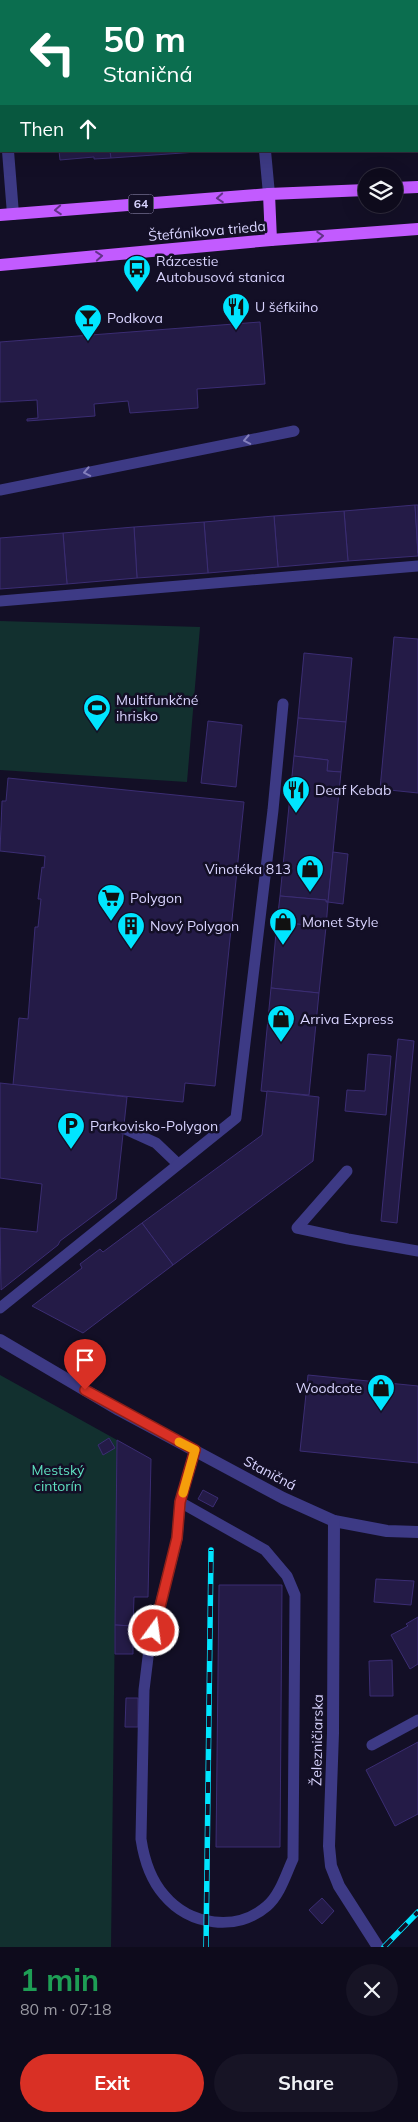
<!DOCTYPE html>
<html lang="en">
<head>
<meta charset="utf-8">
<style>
	body { margin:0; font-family:Mulish,sans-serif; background:#171425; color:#f1f3f6; height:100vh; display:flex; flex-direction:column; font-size:19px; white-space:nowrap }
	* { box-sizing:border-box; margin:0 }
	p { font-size:16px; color:#9b9ba3 }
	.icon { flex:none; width:28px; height:28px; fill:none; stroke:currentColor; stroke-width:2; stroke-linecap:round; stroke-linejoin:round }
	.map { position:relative; height:1947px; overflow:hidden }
	.side { display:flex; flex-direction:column; background:#0e0b1c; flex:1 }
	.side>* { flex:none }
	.hud { position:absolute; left:0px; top:0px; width:419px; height:152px; box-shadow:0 5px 20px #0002,0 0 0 1px #2e2b3b; background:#0b6e4f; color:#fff; overflow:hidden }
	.tools { position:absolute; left:358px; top:168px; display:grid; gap:10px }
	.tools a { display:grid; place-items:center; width:45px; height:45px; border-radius:50%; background:#0e0b1c; box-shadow:0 5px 20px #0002,0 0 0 1px #2e2b3b; font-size:25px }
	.pin { position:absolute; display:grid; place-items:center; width:42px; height:42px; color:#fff; margin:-51px -21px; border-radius:50% 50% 50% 0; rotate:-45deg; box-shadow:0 0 5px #0007 }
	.pin .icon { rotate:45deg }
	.me { position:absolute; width:55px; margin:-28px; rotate:14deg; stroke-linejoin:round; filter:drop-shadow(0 0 4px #0008) }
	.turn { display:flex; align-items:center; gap:18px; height:105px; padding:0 20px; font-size:22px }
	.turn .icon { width:65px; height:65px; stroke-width:2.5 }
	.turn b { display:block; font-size:35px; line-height:42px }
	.then { display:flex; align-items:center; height:48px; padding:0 20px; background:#0003; gap:10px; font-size:19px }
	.round { display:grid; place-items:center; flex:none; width:52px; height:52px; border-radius:26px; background:#171425 }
	.head { display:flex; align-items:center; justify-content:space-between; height:85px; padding:0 20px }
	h1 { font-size:30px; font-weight:700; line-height:38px; color:#1e9e55 }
	.primary-button { display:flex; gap:10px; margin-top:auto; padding:10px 20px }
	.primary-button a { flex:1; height:58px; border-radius:30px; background:#d93025; color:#fff; font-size:20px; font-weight:700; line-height:58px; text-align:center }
	.primary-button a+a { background:#171425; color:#f1f3f6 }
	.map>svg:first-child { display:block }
	.green { fill:#12302f }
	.building { fill:#241b47; stroke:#3b2d73 }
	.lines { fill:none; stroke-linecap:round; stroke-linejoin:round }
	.service { stroke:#3d3a85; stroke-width:11 }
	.minor { stroke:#3d3a85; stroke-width:12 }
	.primary { stroke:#c25bff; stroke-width:12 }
	.rail-casing { stroke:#00e5ff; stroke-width:5.5 }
	.rail { stroke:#130f26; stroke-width:4; stroke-dasharray:11; stroke-linecap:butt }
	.oneway { stroke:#623188 }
	.oneway2 { stroke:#837fbc }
	.route-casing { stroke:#8d1f18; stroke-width:12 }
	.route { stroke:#d93025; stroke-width:9 }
	.slow { stroke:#f59e0b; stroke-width:9 }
	.labels { text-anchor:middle; stroke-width:5; stroke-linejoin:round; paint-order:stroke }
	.shield { fill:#130f26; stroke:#9e99be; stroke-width:1 }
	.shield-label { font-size:12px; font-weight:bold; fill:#d9d4ff }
	.street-label { font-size:14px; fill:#d9d4ff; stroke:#130f26 }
	.poi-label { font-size:14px; fill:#d9d4ff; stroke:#130f26; text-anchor:start }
	.park-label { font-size:14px; fill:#5fe0c0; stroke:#130f26 }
</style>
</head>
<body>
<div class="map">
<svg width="418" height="1947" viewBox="0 0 418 1947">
	<rect width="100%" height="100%" fill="#130f26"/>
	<g class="green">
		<polygon points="0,621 200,627 187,782 0,770"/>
		<polygon points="0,1375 117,1440 111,1947 0,1947"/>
	</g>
	<g class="building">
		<rect x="47" y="0" width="42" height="1"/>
		<polygon points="59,151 110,151 111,158 94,159 94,157 60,160"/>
		<polygon points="110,151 197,151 197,152 111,158"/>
		<polygon points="260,322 265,384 197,389 198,408 130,413 128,401 94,404 95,416 27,421 27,419 38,418 37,400 0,402 0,342"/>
		<polygon points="415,505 418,556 348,561 344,511"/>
		<polygon points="415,505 418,505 418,553"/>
		<polygon points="344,511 348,561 278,567 274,516"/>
		<polygon points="274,516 278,567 208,573 204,522"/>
		<polygon points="204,522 208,573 137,578 134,527"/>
		<polygon points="134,527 137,578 67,584 63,533"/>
		<polygon points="63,533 67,584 0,589 0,538"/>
		<polygon points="394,637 418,639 418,793 380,789"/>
		<polygon points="304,653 352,658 346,722 298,718"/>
		<polygon points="298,718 346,722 341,772 327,771 328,760 294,756"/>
		<polygon points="208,721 242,725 236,787 201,783"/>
		<polygon points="294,756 328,760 327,771 341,772 328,902 326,902 326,900 280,896"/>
		<polygon points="8,778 244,802 215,1086 185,1083 183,1102 13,1085 19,1018 28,1019 35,927 38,927 41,899 38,899 42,867 44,868 45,856 0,851 2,801 6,801"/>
		<polygon points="333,852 348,854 343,904 328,902"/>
		<polygon points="280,896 326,900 326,902 328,902 326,927 277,922"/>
		<polygon points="277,922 326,927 319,993 271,988"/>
		<polygon points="271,988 319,993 309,1095 261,1091"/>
		<polygon points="398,1039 414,1041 397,1223 381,1221"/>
		<polygon points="368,1054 391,1056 386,1115 345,1111 347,1090 365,1091"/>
		<polygon points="0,1083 127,1097 116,1199 60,1241 58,1245 1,1290 0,1228 37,1232 42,1184 0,1178"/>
		<polygon points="267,1091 319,1097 313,1161 173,1265 142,1223 262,1135"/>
		<polygon points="142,1223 173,1265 83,1333 32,1306 82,1268 80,1264 100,1249 103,1252"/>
		<polygon points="308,1375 418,1386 418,1463 300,1451"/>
		<polygon points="109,1438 115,1448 103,1455 98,1445"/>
		<polygon points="117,1440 151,1459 148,1597 134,1597 133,1626 115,1625"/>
		<polygon points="203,1490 218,1498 213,1507 198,1499"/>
		<polygon points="376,1579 414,1581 411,1605 374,1602"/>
		<polygon points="219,1585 282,1585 280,1847 216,1847"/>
		<polygon points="418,1617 418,1664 410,1669 391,1635 408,1626 406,1624"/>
		<polygon points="115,1625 133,1626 133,1654 115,1654"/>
		<polygon points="392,1660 393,1696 370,1696 369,1661"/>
		<polygon points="126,1698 138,1698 138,1727 125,1727"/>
		<polygon points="418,1742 418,1814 395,1826 366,1770"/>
		<polygon points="322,1898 334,1911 322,1924 309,1910"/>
	</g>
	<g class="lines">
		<g class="service">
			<polyline points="0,490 294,431"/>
			<polyline points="0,601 418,566"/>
			<polyline points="123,1128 156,1143 178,1164"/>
			<polyline points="347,1171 297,1228 348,1239 418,1251"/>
			<polyline points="0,1308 236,1118 273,810 283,704"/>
			<path d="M180,1502L265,1550L287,1576L295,1595L293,1859C286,1874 280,1895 267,1906C237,1932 190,1926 164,1895C150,1879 144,1859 141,1839L144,1690L149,1649L177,1539L180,1502L195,1450"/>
			<polyline points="372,1745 418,1720"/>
		</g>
		<g class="minor">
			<polyline points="294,1 294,0"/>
			<polyline points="0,65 1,81"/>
			<polyline points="8,151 13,214"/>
			<polyline points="265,151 269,194"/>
			<polyline points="0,1340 119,1410 283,1498 334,1521 387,1531 418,1532"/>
			<polyline points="334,1521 333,1733 329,1846 331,1866 339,1886 378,1947"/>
		</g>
		<g class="primary">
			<polyline points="394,188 418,187"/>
			<polyline points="269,194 271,240"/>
			<polyline points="0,215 269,194 366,190"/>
			<polyline points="0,265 271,240 418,229"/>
		</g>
		<defs>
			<g id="rail">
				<polyline points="206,1947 211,1550"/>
				<polyline points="384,1947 418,1912"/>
			</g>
		</defs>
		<use href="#rail" class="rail-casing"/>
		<use href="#rail" class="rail"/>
	</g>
	<defs><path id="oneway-chevron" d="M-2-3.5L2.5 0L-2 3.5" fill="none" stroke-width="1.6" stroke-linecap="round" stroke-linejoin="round" transform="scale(1.25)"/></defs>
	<g class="oneway">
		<use href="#oneway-chevron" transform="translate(220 198) rotate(176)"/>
		<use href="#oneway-chevron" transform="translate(58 210) rotate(176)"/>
		<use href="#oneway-chevron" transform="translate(320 236) rotate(-4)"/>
		<use href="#oneway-chevron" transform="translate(99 256) rotate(-5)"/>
	</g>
	<g class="oneway2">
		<use href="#oneway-chevron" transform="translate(247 440) rotate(169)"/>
		<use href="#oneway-chevron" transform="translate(87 472) rotate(169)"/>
	</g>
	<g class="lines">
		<defs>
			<polyline id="route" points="85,1390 195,1450 180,1502 177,1538 154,1631"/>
		</defs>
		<use href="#route" class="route-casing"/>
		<use href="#route" class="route"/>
		<polyline class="slow" points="179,1442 195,1450 183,1493"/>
	</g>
	<defs>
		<symbol id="bus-pin" viewBox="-11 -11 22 30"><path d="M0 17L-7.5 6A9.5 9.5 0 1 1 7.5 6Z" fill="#00e5ff" stroke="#130f26"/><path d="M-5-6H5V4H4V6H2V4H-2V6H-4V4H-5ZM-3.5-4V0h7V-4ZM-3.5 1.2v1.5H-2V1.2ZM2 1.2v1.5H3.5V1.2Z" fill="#111"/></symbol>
		<symbol id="restaurant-pin" viewBox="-11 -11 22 30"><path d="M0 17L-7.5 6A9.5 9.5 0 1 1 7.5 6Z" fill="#00e5ff" stroke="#130f26"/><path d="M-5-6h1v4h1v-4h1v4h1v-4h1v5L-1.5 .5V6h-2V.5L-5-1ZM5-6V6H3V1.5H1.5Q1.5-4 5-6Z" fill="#111"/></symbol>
		<symbol id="bar-pin" viewBox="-11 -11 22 30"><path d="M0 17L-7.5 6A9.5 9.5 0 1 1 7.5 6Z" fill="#00e5ff" stroke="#130f26"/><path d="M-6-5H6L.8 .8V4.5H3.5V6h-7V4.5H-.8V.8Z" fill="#111"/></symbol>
		<symbol id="stadium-pin" viewBox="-11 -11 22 30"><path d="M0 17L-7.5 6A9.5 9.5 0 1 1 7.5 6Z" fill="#00e5ff" stroke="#130f26"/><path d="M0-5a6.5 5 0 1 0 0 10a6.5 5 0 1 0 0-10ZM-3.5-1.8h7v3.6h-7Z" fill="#111"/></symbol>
		<symbol id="shop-pin" viewBox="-11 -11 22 30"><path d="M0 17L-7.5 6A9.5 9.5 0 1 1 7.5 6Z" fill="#00e5ff" stroke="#130f26"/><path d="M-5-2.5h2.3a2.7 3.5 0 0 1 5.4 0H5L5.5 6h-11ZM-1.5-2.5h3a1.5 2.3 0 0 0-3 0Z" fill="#111"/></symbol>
		<symbol id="supermarket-pin" viewBox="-11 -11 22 30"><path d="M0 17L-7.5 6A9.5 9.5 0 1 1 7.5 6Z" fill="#00e5ff" stroke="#130f26"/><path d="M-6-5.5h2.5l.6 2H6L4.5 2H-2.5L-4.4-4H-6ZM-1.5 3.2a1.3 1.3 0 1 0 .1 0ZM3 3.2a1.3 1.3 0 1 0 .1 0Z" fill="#111"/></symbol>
		<symbol id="building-pin" viewBox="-11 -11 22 30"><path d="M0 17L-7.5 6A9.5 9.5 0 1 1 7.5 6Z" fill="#00e5ff" stroke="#130f26"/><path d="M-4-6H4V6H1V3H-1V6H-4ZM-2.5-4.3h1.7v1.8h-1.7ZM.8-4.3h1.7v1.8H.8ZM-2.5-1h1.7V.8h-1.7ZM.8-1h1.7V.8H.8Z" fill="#111"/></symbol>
		<symbol id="parking-pin" viewBox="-11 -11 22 30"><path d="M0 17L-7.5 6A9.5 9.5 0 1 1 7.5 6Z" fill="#00e5ff" stroke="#130f26"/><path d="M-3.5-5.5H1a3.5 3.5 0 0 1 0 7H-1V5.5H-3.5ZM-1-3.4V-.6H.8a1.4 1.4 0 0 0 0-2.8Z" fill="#111"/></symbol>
	</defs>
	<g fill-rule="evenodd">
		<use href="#bus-pin" x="121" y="253" width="32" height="43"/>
		<use href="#restaurant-pin" x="220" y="291" width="32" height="43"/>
		<use href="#bar-pin" x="72" y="302" width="32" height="43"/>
		<use href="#stadium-pin" x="81" y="692" width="32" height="43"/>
		<use href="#restaurant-pin" x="280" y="774" width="32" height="43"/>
		<use href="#shop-pin" x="294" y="853" width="32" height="43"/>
		<use href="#supermarket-pin" x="95" y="882" width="32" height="43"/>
		<use href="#shop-pin" x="267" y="906" width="32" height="43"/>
		<use href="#building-pin" x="115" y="910" width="32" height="43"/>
		<use href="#shop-pin" x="265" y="1003" width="32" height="43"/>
		<use href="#parking-pin" x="55" y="1110" width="32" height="43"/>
		<use href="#shop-pin" x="365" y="1372" width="32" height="43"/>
	</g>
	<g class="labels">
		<rect class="shield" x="128.5" y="194.5" width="25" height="19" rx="4"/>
		<g class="shield-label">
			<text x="141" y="208">64</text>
		</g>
		<g class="street-label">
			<text transform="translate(207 231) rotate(-5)" y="5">Štefánikova trieda</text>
			<text transform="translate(270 1473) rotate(28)" y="5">Staničná</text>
			<text transform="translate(317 1740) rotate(-89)" y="5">Železničiarska</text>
		</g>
		<g class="poi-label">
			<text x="156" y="266">Rázcestie<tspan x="156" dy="16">Autobusová stanica</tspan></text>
			<text x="255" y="312">U šéfkiiho</text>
			<text x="107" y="323">Podkova</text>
			<text x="116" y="705">Multifunkčné<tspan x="116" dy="16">ihrisko</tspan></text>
			<text x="315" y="795">Deaf Kebab</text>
			<text x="291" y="874" text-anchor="end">Vinotéka 813</text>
			<text x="130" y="903">Polygon</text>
			<text x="302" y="927">Monet Style</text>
			<text x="150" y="931">Nový Polygon</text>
			<text x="300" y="1024">Arriva Express</text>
			<text x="90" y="1131">Parkovisko-Polygon</text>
			<text x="362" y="1393" text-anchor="end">Woodcote</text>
		</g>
		<g class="park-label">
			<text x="58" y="1475">Mestský<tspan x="58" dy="16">cintorín</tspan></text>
		</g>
	</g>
</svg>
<div class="tools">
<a><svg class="icon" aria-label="layers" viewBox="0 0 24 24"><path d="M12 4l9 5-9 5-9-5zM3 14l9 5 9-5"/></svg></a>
</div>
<div class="pin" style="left:85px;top:1390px;background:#d93025"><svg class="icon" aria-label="arrive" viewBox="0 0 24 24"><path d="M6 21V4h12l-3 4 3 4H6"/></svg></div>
<svg class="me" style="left:154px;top:1631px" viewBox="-20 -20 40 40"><circle r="17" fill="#d93025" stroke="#fff" stroke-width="3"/><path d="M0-11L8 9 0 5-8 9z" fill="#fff"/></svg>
<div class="hud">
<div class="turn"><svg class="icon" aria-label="left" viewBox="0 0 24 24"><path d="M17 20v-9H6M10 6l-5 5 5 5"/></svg><div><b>50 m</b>Staničná</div></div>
<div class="then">Then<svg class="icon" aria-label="ahead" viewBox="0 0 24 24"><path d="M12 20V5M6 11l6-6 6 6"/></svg></div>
</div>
</div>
<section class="side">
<div class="head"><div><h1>1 min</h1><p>80 m · 07:18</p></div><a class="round"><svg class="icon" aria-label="close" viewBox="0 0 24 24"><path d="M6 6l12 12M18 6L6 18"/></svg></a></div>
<div class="primary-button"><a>Exit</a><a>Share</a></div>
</section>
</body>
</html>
